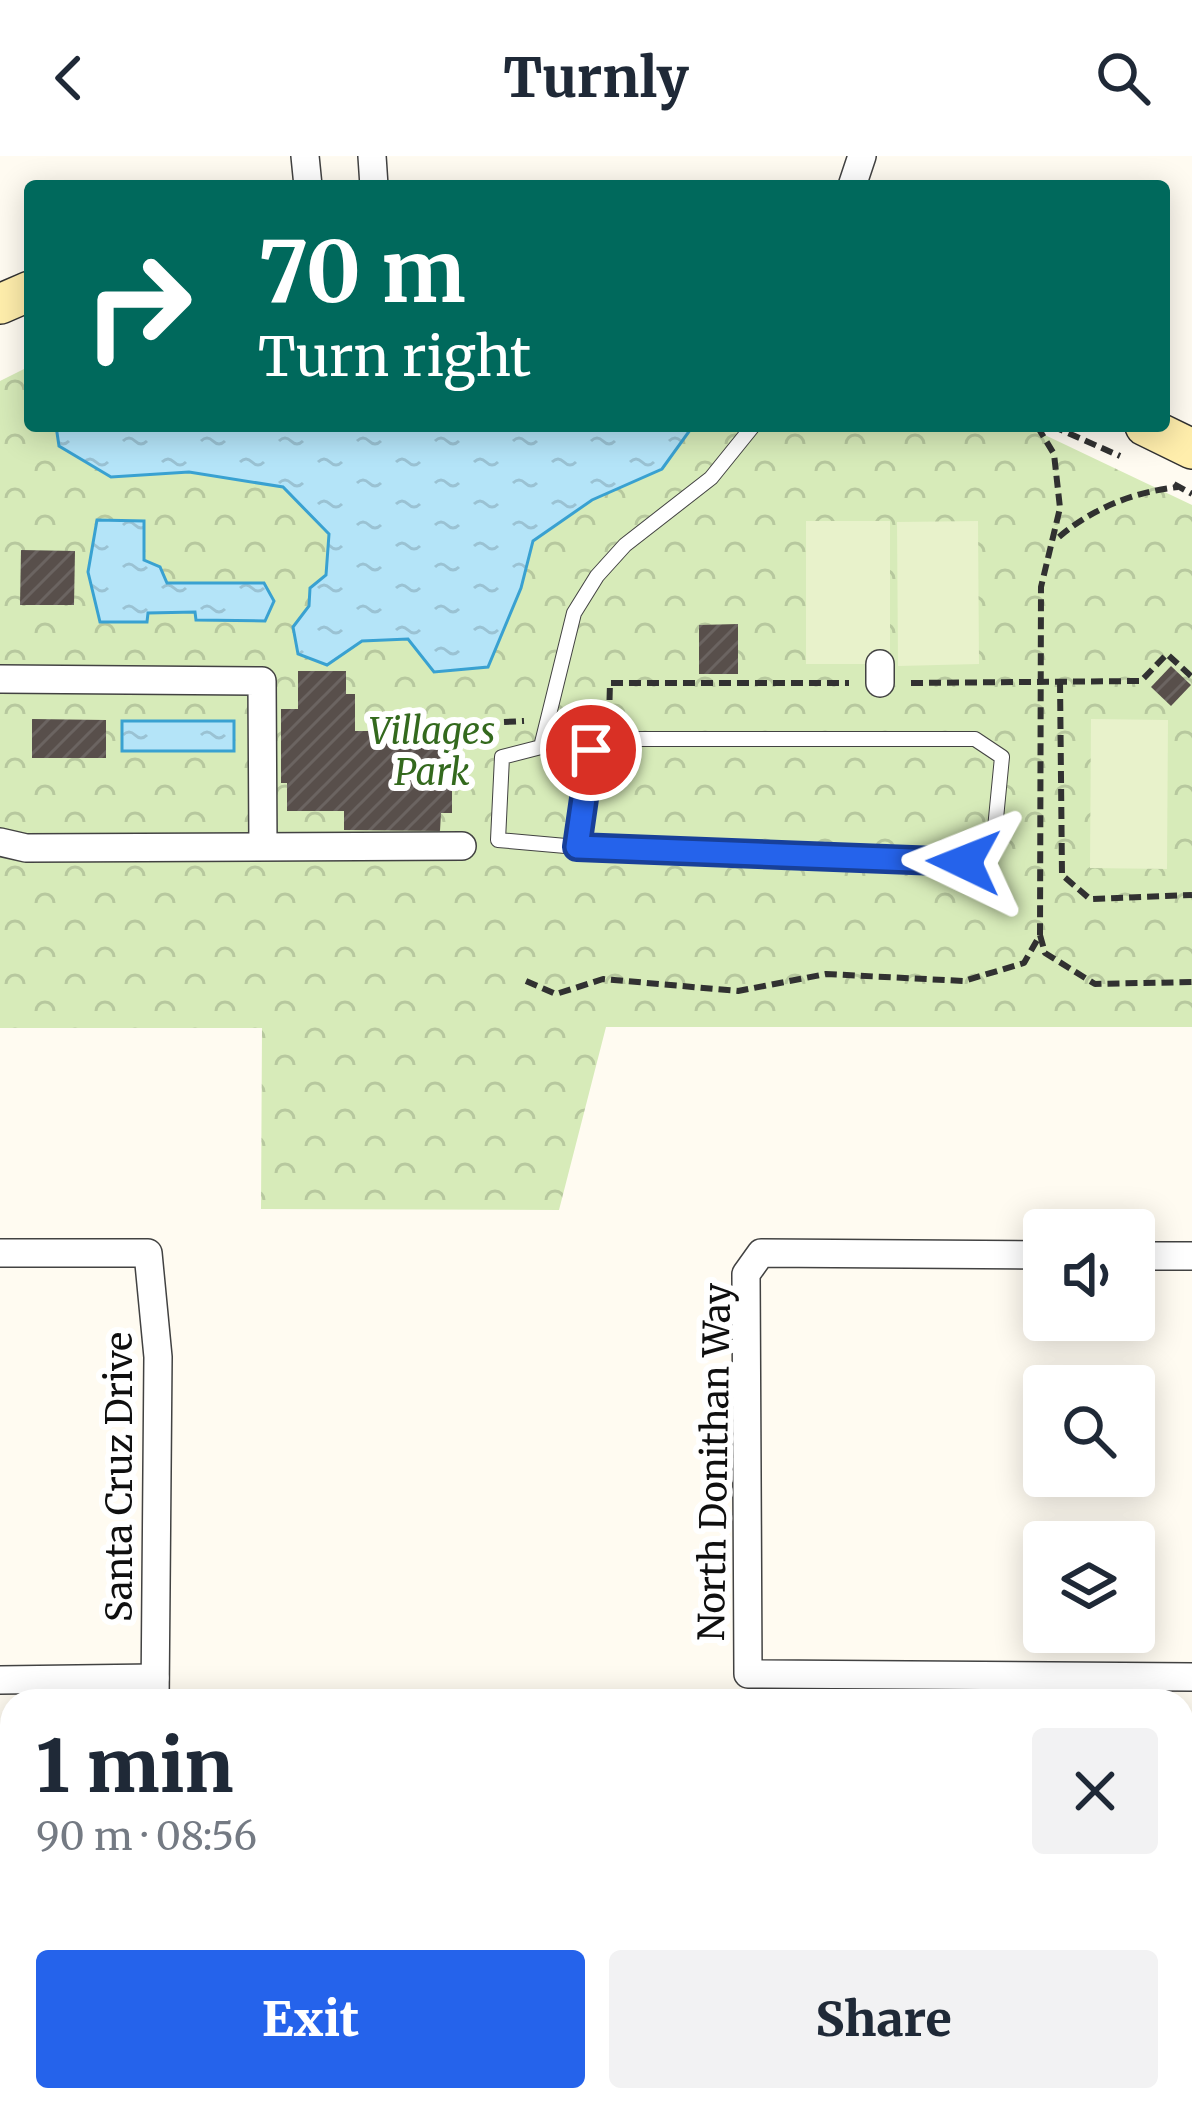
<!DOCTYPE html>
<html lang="en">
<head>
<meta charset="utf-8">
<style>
	body { margin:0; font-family:Merriweather,serif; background:#f2f2f3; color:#1f2937; height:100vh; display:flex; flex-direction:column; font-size:45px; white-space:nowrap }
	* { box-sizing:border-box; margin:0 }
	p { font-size:39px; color:#747a83 }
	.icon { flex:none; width:66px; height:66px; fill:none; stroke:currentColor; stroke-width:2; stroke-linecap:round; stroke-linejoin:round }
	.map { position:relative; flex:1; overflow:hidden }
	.drawer { position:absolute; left:0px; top:1533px; width:1194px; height:423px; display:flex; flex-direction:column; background:#fff; border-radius:36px 36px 0 0; box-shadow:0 6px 30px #0003 }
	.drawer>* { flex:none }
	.banner { position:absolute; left:24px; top:24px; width:1146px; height:252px; border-radius:12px; box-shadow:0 6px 30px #0003; background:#00695c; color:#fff; overflow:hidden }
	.tools { position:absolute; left:1023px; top:1053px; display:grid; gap:24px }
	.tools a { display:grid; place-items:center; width:132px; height:132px; border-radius:12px; background:#fff; box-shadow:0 6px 30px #0003; font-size:60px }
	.pin { position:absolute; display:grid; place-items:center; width:102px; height:102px; color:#fff; margin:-51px; border:6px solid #fff; border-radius:50%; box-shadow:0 3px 12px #0007 }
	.me { position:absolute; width:132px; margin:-66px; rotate:272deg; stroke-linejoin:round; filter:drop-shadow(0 0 9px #0008) }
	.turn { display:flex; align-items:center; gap:42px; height:252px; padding:0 36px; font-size:54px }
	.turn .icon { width:156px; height:156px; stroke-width:2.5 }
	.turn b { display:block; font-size:84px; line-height:102px }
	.round { display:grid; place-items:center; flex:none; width:126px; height:126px; border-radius:12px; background:#f2f2f3 }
	.headline { display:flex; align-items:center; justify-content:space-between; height:204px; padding:0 36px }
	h1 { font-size:72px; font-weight:800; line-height:90px }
	.primary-button { display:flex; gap:24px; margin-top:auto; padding:24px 36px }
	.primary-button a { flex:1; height:138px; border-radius:12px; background:#2563eb; color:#fff; font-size:48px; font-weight:800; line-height:138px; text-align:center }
	.primary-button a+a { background:#f2f2f3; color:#1f2937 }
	header { display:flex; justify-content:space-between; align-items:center; height:156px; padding:0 36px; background:#fff; font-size:54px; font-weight:800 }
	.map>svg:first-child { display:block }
	.park { fill:url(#park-crowns) }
	.pitch { fill:#e8f2cb }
	.water { fill:url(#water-ripples); stroke:#39a1d1; stroke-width:3 }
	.building { fill:url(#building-hatch) }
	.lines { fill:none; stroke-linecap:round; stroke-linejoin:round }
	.lane-casing { stroke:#424242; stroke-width:16 }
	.street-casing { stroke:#424242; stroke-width:30 }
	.secondary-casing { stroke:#313131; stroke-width:42 }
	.path { stroke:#313131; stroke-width:6; stroke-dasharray:12 6; stroke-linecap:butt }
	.lane { stroke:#fff; stroke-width:14 }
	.street { stroke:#fff; stroke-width:27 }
	.secondary { stroke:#ffeeac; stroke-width:39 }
	.route-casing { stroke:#184099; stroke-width:30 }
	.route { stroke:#2563eb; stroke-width:21 }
	.labels { text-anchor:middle; stroke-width:12; stroke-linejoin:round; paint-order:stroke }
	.park-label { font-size:36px; font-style:italic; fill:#33691d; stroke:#fff }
	.street-label { font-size:36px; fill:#0f0f0f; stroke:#fff }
</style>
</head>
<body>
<header><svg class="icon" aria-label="back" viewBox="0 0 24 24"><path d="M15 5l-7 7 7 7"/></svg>Turnly<svg class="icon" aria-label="search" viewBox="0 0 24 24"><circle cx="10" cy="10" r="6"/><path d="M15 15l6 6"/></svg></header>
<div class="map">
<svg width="1192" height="1954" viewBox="0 0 1192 1954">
	<defs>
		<pattern id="park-crowns" width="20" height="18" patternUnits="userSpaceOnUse" patternTransform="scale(3)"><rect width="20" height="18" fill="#d7ebb9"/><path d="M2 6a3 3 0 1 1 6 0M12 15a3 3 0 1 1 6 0" fill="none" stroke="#b7c89e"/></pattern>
		<pattern id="water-ripples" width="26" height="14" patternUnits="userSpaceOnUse" patternTransform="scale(3)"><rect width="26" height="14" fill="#b4e4f8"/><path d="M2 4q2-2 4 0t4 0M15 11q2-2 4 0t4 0" fill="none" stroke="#9ac2d3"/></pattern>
		<pattern id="building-hatch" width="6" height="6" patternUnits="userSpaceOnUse" patternTransform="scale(3)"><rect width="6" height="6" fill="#584f4b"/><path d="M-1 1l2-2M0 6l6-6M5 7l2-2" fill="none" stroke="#6b6461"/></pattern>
	</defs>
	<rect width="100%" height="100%" fill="#fffbf1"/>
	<polygon class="park" points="30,210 30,270 1026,270 1192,349 1192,871 606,871 559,1054 261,1053 262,872 0,872 0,225"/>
	<g class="pitch">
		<rect x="806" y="365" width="84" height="143"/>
		<polygon points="978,365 979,508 898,510 897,366"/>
		<polygon points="1091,563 1168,564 1167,713 1090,712"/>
	</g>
	<g class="water">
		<polygon points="56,270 693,270 662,313 592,344 533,385 521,432 488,511 434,516 408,483 362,485 327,509 298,498 293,471 309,450 310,432 326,419 329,378 283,331 189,316 111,321 59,290"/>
		<polygon points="97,364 144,365 144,404 160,411 167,427 264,427 274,445 265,465 196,464 195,456 148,457 147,466 100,466 88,416"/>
		<rect x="122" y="565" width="112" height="30"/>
	</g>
	<g class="building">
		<polygon points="21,394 75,395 74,449 20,449"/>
		<polygon points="738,468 738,518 699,518 699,469"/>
		<polygon points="1171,510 1191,529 1171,550 1151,531"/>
		<polygon points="298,515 346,515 346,538 355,538 355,575 441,575 440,628 452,628 452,657 441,657 440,675 344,674 344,655 287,655 287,627 281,627 281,553 298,553"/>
		<polygon points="32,563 106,564 106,602 32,602"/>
	</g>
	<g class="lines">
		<defs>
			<g id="lane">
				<polyline points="541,591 591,594 577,691 498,684 502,601 541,591 574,457 597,420 625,389 711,322 753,270"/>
				<polyline points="577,691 964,706 993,693 1002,601 975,583 623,583 591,594"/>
			</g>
			<g id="street">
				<polyline points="305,0 308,30"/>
				<polyline points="372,0 374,30"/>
				<polyline points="852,30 862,0"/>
				<polyline points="880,508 880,527"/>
				<polyline points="0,523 262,525 263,690"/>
				<polyline points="0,686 26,692 462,690"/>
				<polyline points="0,1097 148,1097 158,1201 155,1545"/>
				<polyline points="1044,1099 761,1097 746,1118 748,1518 1192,1521"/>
				<polyline points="1134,1100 1192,1100"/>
				<polyline points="0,1524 155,1522"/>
				<polyline points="0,1947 153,1947"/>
				<polyline points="790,1954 823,1947 1192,1949"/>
			</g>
			<g id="secondary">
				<polyline points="0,148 30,135"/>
				<polyline points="1145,270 1192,293"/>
			</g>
		</defs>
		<use href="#lane" class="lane-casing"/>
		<use href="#street" class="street-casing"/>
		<use href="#secondary" class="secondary-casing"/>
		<g class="path">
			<polyline points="1052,270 1120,300"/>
			<polyline points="1174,328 1192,338"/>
			<path d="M1059,381C1093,352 1134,336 1178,331"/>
			<polyline points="1060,525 1062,719 1090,743 1192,739"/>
			<polyline points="911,527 1141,525 1167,498 1192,521"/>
			<polyline points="609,562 610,527 849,527"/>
			<polyline points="504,566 524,565"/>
			<polyline points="1040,779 1045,797 1095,828 1192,826"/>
			<polyline points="526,825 556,838 603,823 738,835 826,818 964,825 1024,807 1040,779 1041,431 1060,352 1054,298 1037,270"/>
		</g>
		<use href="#lane" class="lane"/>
		<use href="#street" class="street"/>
		<use href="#secondary" class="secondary"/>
	</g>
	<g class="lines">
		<defs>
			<polyline id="route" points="591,594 577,691 964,706"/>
		</defs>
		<use href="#route" class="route-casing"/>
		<use href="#route" class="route"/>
	</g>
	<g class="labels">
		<g class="park-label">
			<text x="432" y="588">Villages<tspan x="432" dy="41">Park</tspan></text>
		</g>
		<g class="street-label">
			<text transform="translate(714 1306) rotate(-89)" y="13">North Donithan Way</text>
			<text transform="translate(119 1321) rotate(-90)" y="13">Santa Cruz Drive</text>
		</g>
	</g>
</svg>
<div class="tools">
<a><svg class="icon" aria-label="sound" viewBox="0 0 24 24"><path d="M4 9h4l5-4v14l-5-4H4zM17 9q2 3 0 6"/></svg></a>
<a><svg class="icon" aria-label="search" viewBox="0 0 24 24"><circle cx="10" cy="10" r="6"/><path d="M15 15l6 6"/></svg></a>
<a><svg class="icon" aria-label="layers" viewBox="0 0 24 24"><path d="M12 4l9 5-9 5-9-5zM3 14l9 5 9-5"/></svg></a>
</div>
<div class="pin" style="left:591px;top:594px;background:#d93025"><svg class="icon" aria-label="arrive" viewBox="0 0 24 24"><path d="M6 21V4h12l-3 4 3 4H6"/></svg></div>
<svg class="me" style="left:964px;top:706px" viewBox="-20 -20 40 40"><path d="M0-17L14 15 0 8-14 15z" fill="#2563eb" stroke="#fff" stroke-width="4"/></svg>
<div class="banner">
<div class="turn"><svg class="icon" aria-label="right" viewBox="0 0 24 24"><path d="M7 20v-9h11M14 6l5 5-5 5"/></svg><div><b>70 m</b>Turn right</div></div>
</div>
<section class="drawer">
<div class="headline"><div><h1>1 min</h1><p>90 m · 08:56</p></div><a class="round"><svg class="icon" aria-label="close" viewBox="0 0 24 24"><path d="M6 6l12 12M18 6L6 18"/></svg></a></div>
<div class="primary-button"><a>Exit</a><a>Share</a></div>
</section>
</div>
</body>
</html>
